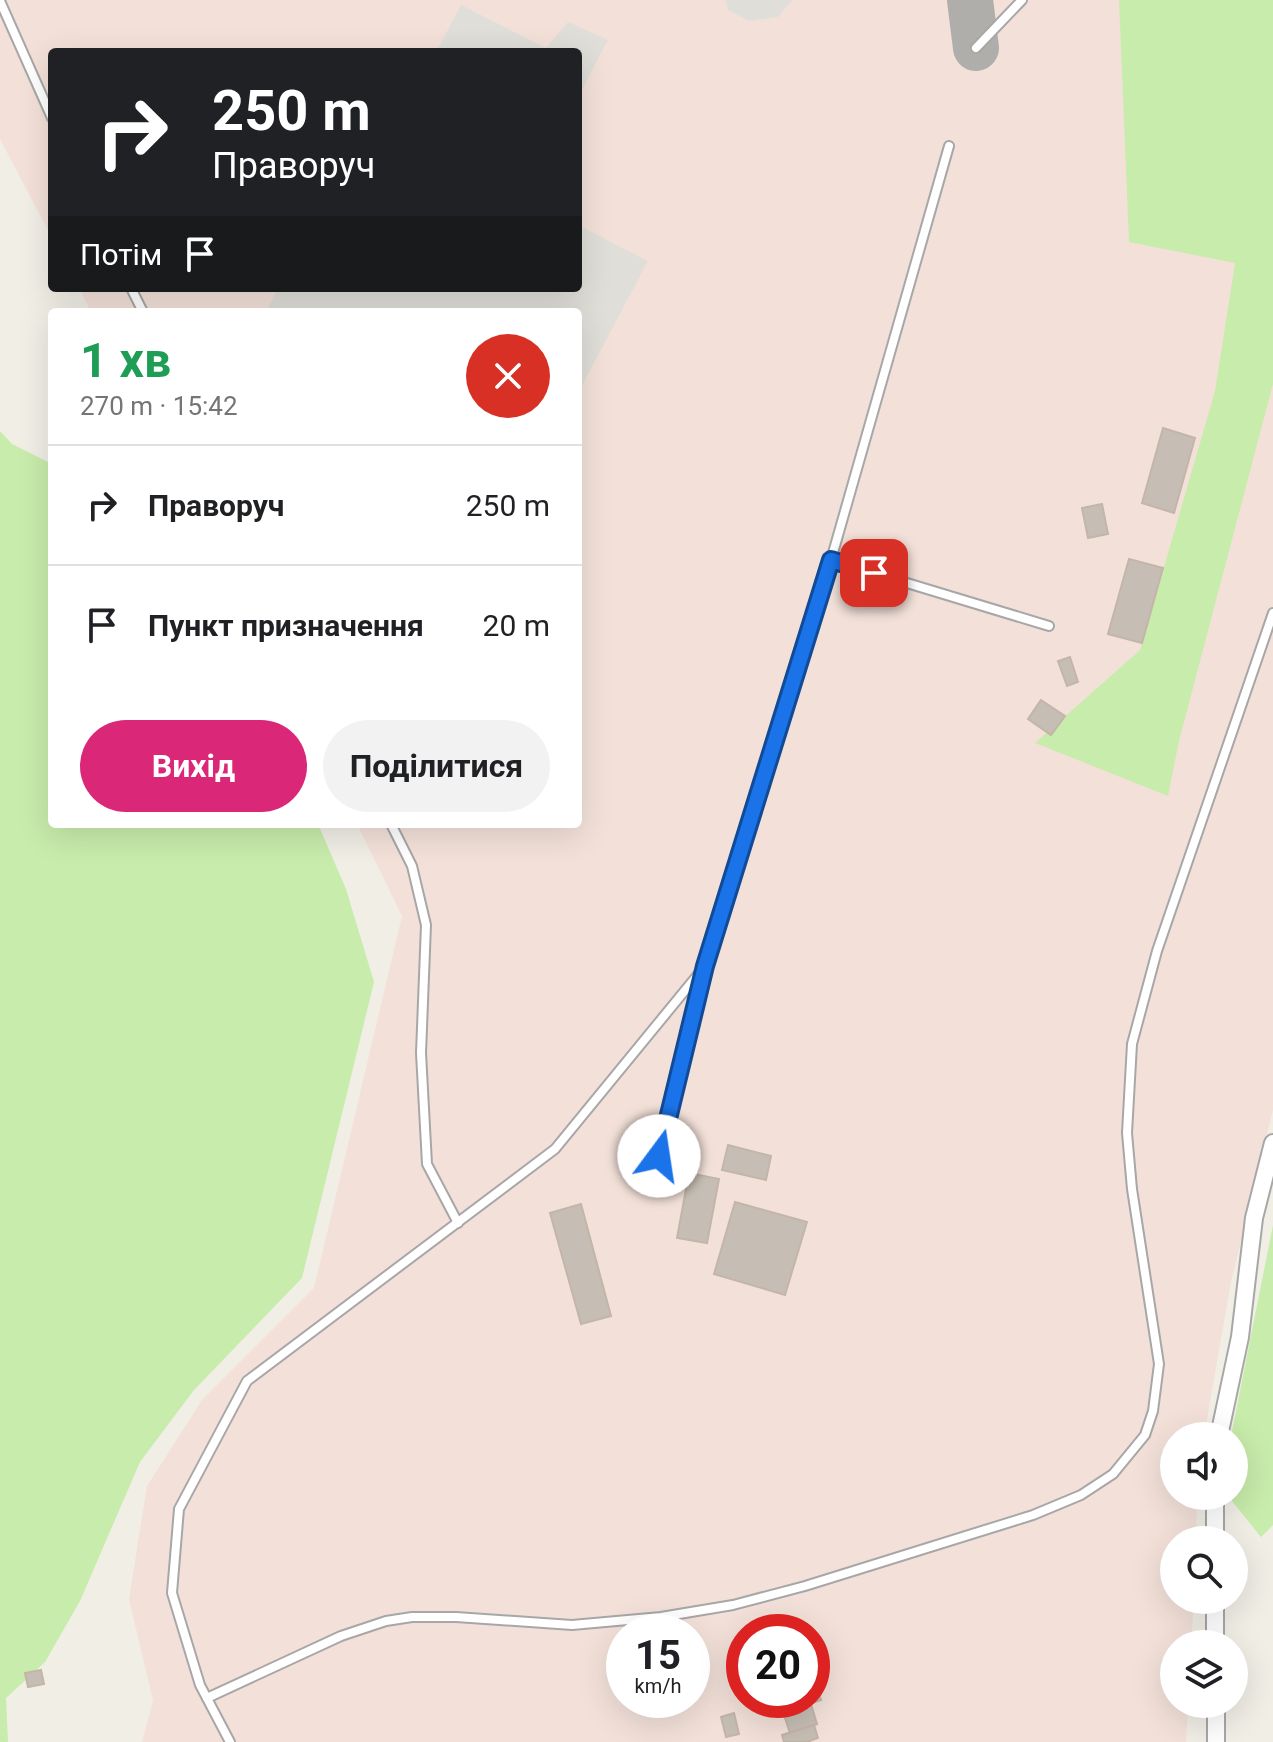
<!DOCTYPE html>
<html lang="uk">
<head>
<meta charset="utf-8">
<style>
	body { margin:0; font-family:Roboto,sans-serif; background:#f2f2f2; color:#202124; height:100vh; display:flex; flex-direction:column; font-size:30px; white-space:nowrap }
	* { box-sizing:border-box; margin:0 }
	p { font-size:26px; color:#757577 }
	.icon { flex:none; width:44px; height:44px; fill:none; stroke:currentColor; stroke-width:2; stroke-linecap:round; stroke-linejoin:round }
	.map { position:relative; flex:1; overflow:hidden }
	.panel { position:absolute; left:48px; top:308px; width:534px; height:520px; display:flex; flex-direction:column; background:#fff; border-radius:8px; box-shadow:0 8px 32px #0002 }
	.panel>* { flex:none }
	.top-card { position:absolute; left:48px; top:48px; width:534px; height:244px; border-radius:8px; box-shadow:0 8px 32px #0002; background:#202124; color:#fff; overflow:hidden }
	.controls { position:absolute; left:1160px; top:1422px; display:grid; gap:16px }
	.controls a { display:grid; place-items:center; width:88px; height:88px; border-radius:50%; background:#fff; box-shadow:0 8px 32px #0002; font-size:40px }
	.speed { position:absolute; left:606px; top:1614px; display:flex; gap:16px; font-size:40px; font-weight:700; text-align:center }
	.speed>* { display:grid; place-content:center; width:104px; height:104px; border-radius:50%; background:#fff; box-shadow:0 8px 32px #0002; line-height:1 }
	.speed small { font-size:20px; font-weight:400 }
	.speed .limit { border:12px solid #d22; background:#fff; color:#111 }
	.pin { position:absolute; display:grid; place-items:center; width:68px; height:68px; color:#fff; margin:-34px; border-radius:16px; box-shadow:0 4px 12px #0006 }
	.me { position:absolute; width:88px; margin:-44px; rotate:14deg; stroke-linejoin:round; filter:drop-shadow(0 0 6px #0008) }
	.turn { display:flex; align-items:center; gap:28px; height:168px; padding:0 32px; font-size:36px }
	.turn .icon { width:104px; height:104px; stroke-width:2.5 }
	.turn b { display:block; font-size:56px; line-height:68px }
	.then { display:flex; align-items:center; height:76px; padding:0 32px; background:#0003; gap:16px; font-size:30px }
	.round { display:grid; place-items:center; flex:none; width:84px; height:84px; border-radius:42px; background:#f2f2f2 }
	.headline { display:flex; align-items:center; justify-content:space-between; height:136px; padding:0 32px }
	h1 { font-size:48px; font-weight:700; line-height:60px; color:#1e9e55 }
	.cta { display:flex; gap:16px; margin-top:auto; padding:16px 32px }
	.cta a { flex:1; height:92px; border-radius:48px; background:#db2777; color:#fff; font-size:32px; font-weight:700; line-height:92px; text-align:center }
	.cta a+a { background:#f2f2f2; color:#202124 }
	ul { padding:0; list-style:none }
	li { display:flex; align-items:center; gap:24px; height:120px; padding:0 32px; border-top:2px solid #e0e0e0 }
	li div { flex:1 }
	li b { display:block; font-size:30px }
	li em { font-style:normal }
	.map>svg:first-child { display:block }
	.military { fill:#f3e1d9; fill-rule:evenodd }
	.airport { fill:#e0ded8 }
	.grass { fill:#c8ecab }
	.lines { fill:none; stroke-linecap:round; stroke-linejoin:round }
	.taxiway { stroke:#b0aeaa; stroke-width:46 }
	.building { fill:#c6beb5; stroke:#c3b5a8; stroke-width:2 }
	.service-casing { stroke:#a7a7a7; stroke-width:12 }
	.minor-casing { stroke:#a7a7a7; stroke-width:20 }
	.service { stroke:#fff; stroke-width:8 }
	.minor { stroke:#fff; stroke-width:16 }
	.route-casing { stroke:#114b97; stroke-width:20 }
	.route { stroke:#1a73e8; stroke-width:14 }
</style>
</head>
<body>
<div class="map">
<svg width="1273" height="1742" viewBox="0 0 1273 1742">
	<rect width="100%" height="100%" fill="#f1eee6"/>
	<path class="military" d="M0,0H1273V1110L1231,1282L1204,1436H1174V1496H1197L1196,1540H1174V1600H1194L1191,1644H1174V1704H1188L1186,1742H142L153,1701L129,1599L147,1486L202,1400L314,1288L402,916L357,824H578V312H91L79,288H578V52H52V238L0,139ZM624,1632H692V1700H624ZM744,1632H812V1700H744Z"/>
	<g class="airport">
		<polygon points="726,0 796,0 791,1 778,17 749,21 728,10"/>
		<polygon points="461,5 546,48 568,22 608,40 578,97 578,52 436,52"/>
		<polygon points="578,225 648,261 578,393 578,312 266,312 278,288 578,288"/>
	</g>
	<g class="grass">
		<polygon points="1119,0 1273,0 1273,384 1179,741 1168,796 1035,743 1140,650 1215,391 1235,263 1129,242"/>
		<polygon points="0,431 12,444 52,464 52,824 318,824 346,889 374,982 302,1278 194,1390 140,1462 80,1601 45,1662 6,1698 8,1742 0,1742"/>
		<polygon points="1273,1225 1273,1525 1261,1537 1228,1496 1234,1496 1234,1436 1231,1436"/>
	</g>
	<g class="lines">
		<polyline class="taxiway" points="970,0 976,48"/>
	</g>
	<g class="building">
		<polygon points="1163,428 1195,438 1174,513 1142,503"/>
		<polygon points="1102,504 1108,534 1088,538 1082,508"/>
		<polygon points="1129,559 1163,568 1142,643 1108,634"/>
		<polygon points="1070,657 1078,682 1067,686 1058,661"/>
		<polygon points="1041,700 1065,716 1051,735 1028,719"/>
		<polygon points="728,1145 771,1156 766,1180 722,1170"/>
		<polygon points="689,1173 719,1179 707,1243 677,1238"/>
		<polygon points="735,1202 807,1222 785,1295 714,1274"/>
		<polygon points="581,1204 611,1316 581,1324 550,1213"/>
		<polygon points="41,1670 44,1684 28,1687 25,1673"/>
		<polygon points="817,1687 821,1700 775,1715 771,1701 812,1700 812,1688"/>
		<polygon points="811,1704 817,1724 790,1733 783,1712"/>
		<polygon points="734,1713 739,1734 726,1737 721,1717"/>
		<polygon points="814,1725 818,1738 807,1742 784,1742 782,1735"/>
	</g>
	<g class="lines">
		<defs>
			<g id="service">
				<polyline points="0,1 52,118"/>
				<polyline points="976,48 1022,0"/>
				<polyline points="131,288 143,312"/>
				<polyline points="831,560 1049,626"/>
				<polyline points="391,824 412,866 426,925 421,1053 427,1164 458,1223"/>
				<polyline points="659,1156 704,970"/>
				<polyline points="207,1698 341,1636 386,1621 412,1617 456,1617 572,1625 661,1617 733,1605 805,1586 1033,1515 1081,1495 1113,1474 1145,1435 1153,1411 1159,1364 1132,1189 1127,1133 1132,1044 1157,951 1273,613"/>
				<polyline points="230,1742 200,1685 172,1593 179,1509 247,1381 555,1149 705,966 831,560 949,146"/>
			</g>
			<g id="minor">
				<polyline points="1219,1436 1240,1337 1254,1218 1273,1143"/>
				<polyline points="1215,1496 1215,1540"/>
				<polyline points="1215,1600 1215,1644"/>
				<polyline points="1216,1704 1216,1742"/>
			</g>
		</defs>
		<use href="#service" class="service-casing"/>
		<use href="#minor" class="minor-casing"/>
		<use href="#service" class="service"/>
		<use href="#minor" class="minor"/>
	</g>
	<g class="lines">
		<defs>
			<polyline id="route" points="659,1156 705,966 831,560 874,573"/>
		</defs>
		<use href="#route" class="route-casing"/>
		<use href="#route" class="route"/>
	</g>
</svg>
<div class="controls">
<a><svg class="icon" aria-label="sound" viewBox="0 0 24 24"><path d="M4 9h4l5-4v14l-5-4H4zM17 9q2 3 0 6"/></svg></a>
<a><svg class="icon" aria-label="search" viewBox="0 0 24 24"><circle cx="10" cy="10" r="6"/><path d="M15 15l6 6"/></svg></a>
<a><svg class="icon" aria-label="layers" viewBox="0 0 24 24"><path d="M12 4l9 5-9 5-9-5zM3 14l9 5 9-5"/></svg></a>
</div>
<div class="speed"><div>15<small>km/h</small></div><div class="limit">20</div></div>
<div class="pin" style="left:874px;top:573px;background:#d93025"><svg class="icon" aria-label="arrive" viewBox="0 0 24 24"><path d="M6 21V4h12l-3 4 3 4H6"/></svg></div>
<svg class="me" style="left:659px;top:1156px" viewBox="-20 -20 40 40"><circle r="19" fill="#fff"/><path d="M0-13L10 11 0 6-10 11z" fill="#1a73e8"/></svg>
<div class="top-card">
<div class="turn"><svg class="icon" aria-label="right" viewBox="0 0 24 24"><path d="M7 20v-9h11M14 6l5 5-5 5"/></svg><div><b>250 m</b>Праворуч</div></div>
<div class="then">Потім<svg class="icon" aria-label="arrive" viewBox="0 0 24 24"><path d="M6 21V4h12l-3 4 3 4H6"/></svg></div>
</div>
<section class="panel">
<div class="headline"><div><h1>1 хв</h1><p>270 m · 15:42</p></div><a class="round" style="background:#d93025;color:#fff"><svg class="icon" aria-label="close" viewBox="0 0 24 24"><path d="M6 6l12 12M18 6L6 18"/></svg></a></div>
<ul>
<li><svg class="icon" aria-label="right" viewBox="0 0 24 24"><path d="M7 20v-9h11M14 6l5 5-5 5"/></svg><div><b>Праворуч</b></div><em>250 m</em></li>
<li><svg class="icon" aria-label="arrive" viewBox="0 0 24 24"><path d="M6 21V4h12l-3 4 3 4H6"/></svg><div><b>Пункт призначення</b></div><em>20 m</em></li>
</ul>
<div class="cta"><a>Вихід</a><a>Поділитися</a></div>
</section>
</div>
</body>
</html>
